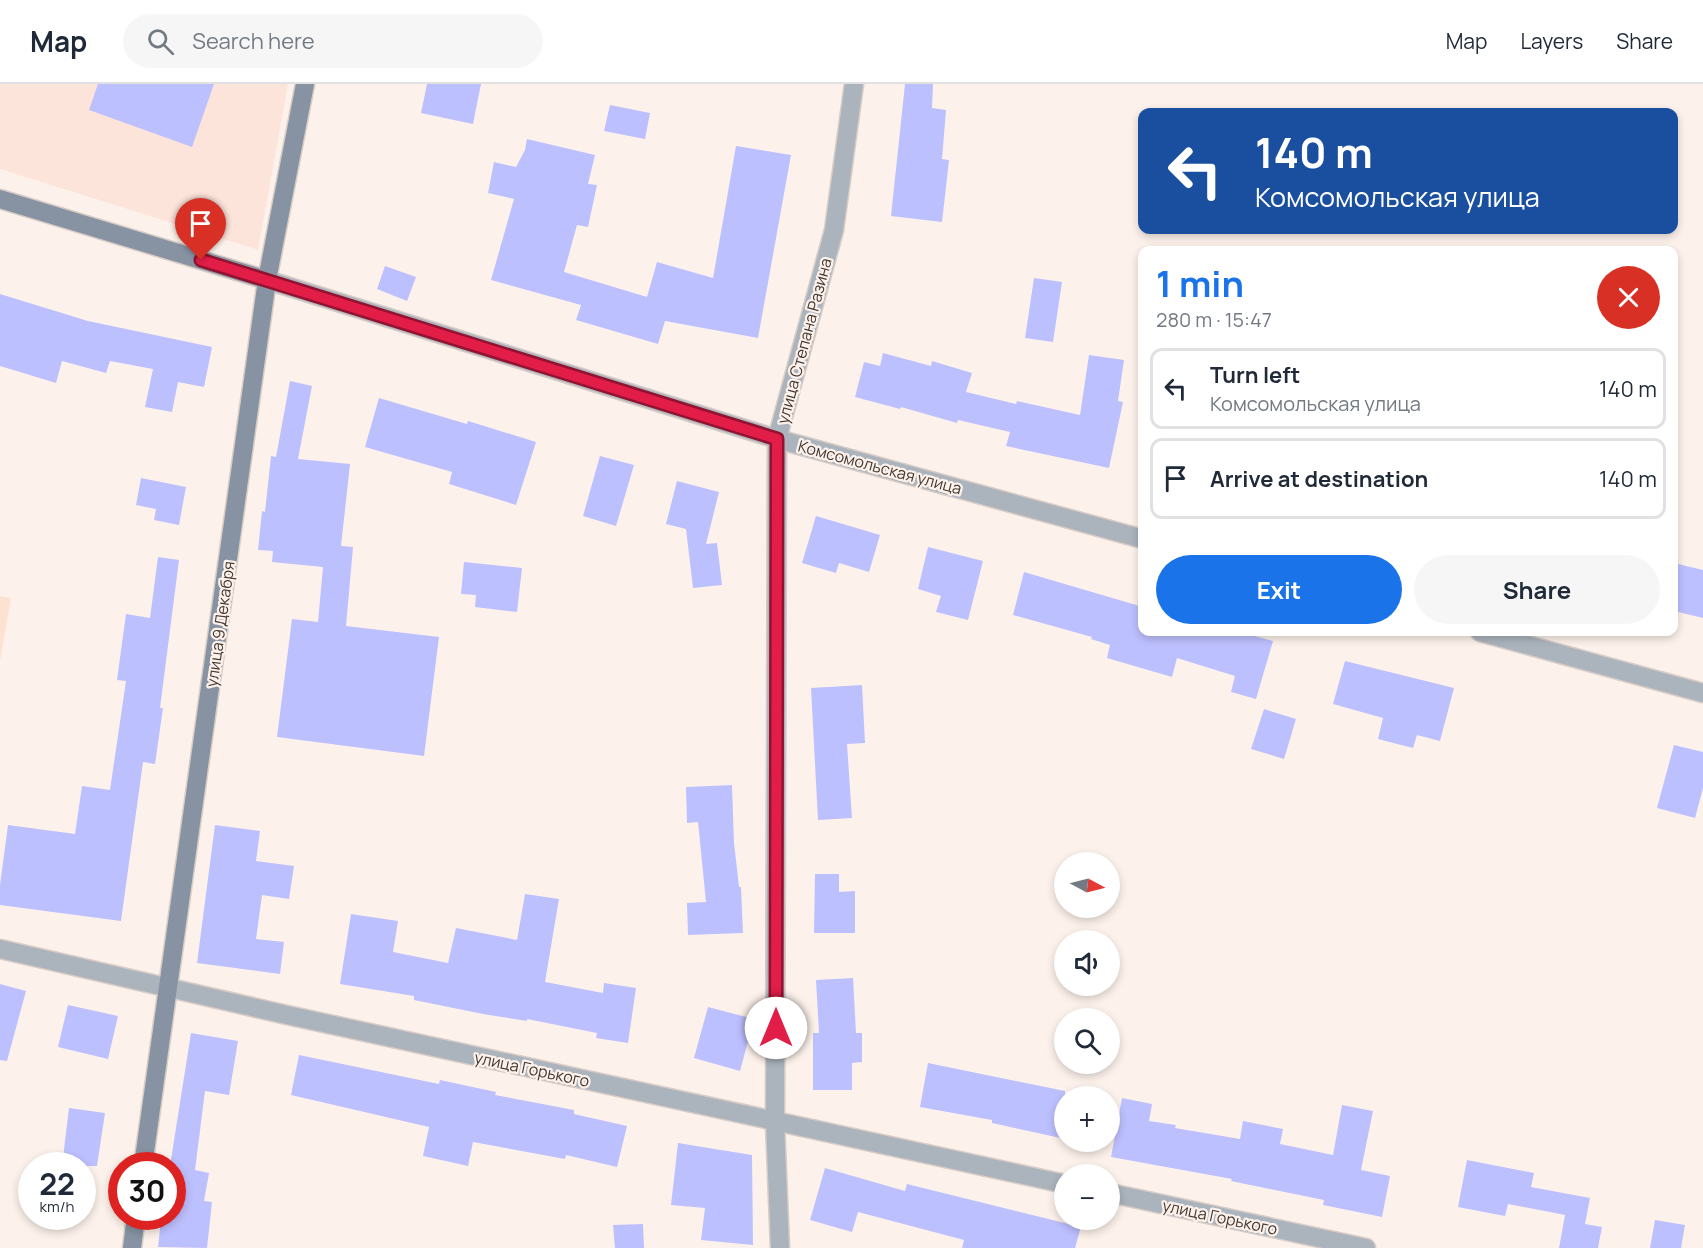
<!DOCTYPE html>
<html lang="en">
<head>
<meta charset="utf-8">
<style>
	body { margin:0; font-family:Manrope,sans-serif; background:#f6f6f7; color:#1f2937; height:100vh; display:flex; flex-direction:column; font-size:22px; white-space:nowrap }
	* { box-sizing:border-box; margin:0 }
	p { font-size:20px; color:#747a83 }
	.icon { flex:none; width:33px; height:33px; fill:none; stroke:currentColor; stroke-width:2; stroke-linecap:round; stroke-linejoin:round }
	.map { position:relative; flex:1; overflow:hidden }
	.details { position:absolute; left:1138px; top:162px; width:540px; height:390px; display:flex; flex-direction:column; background:#fff; border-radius:12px; box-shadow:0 3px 9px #0003 }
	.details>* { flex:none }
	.banner { position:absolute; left:1138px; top:24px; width:540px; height:126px; border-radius:12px; box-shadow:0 3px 9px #0003; background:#1a4fa0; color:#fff; overflow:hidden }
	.needle { width:39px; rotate:97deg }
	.buttons { position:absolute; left:1054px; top:768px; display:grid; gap:12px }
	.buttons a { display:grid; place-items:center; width:66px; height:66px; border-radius:50%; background:#fff; box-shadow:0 3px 9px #0003; font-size:30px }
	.speed { position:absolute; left:18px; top:1068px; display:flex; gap:12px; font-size:30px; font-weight:700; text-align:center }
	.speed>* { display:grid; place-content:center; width:78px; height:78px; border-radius:50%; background:#fff; box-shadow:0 3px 9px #0003; line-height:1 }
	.speed small { font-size:15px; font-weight:400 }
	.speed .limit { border:9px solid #d22; background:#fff; color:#111 }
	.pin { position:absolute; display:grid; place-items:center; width:51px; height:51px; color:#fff; margin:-62px -26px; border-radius:50% 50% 50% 0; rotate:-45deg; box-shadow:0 0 6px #0007 }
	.pin .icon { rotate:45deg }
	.me { position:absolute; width:66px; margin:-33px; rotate:0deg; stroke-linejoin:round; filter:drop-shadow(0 0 4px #0008) }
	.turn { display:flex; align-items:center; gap:21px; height:126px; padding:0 18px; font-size:27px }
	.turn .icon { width:78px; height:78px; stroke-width:2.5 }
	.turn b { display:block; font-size:42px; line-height:51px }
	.round { display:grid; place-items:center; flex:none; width:63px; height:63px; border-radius:32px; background:#f6f6f7 }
	.overview { display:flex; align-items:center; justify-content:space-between; height:102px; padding:0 18px }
	h1 { font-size:36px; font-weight:700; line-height:45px; color:#1a73e8 }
	.button { display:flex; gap:12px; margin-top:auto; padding:12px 18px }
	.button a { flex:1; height:69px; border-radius:36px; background:#1a73e8; color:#fff; font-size:24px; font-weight:700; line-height:69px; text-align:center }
	.button a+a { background:#f6f6f7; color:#1f2937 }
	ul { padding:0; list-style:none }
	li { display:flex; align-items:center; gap:18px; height:81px; margin:0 12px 9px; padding:0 6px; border:3px solid #e0e1e3; border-radius:12px }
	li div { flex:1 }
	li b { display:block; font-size:22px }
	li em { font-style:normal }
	header { display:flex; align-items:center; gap:36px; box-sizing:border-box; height:84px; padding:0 30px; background:#fff; border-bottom:2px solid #e0e1e3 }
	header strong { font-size:28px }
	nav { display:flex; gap:33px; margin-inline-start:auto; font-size:21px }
	.search { width:420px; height:54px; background:#f6f6f7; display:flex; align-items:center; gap:15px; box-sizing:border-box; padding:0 21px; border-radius:33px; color:#747a83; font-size:22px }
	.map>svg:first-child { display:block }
	.commercial { fill:#fde4db }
	.built { fill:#fee2d1 }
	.building { fill:#bdc0fe }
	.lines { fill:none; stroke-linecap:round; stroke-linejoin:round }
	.street-casing { stroke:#d8cdc6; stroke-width:21 }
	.secondary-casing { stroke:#d8cdc6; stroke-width:21 }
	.street { stroke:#abb3bd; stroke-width:18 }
	.secondary { stroke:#8793a2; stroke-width:18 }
	.route-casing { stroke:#92132f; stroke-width:15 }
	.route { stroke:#e11d48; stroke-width:10 }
	.labels { text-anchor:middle; stroke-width:4.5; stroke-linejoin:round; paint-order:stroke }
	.street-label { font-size:16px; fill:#453a33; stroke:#fdf2eb }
</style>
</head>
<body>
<header>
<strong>Map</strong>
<div class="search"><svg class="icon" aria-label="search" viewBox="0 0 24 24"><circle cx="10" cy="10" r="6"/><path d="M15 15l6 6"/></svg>Search here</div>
<nav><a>Map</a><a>Layers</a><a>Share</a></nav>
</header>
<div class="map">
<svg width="1703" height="1164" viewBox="0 0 1703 1164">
	<rect width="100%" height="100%" fill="#fdf2eb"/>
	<polygon class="commercial" points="0,0 288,0 258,166 0,85"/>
	<polygon class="built" points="0,512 11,514 0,577"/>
	<g class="building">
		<polygon points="98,0 214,0 192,63 89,26"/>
		<polygon points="427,0 481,0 473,40 421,29"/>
		<polygon points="905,0 933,0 932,24 946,26 942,75 949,76 942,138 891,132"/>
		<polygon points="610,21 650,29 645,55 604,47"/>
		<polygon points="527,55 595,71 588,100 597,101 588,143 577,141 564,188 647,213 657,178 713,194 736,62 791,71 758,254 665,237 658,260 576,236 581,221 491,196 514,115 488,109 494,78 516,83 525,66"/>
		<polygon points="385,182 416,193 407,217 377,205"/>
		<polygon points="1034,194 1062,198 1053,258 1025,254"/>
		<polygon points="0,210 88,237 212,263 204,303 178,298 172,328 145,323 153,285 110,277 106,289 62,277 56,299 0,282"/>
		<polygon points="883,269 931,282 932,277 972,289 966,308 1016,320 1017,317 1080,331 1089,271 1124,276 1118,317 1123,318 1109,384 1006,362 1010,348 958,336 957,339 901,323 900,325 855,313 864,278 880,282"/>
		<polygon points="290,297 312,302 298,375 350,380 341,462 353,463 346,542 439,553 424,672 277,653 292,535 318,538 323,483 272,478 273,467 258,466 262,427 265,428 271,372 276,373"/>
		<polygon points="379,314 467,340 468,337 536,358 516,421 449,400 452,388 365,363"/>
		<polygon points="600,372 634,381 616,442 583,432"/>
		<polygon points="141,394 186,403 179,441 154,436 156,425 136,421"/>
		<polygon points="677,397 719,408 706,460 717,459 722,501 693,504 686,445 666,440"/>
		<polygon points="816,432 880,451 869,488 839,479 836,489 802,479"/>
		<polygon points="928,463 983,477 968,536 936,528 941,512 918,505"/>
		<polygon points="158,473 179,476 160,624 163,624 155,680 143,678 121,837 0,821 0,801 8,741 75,750 82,702 110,706 126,597 117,596 126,530 150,534"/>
		<polygon points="464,478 522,484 517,528 475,523 476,511 461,510"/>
		<polygon points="1674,479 1703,486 1703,534 1674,527"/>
		<polygon points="1024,488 1143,523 1143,548 1240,548 1273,557 1256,615 1231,608 1235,592 1177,574 1172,593 1107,574 1110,561 1091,555 1092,553 1013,531"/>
		<polygon points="1345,577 1454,604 1440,657 1417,651 1413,664 1378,655 1383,634 1333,620"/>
		<polygon points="862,601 865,659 847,660 852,734 818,736 811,604"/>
		<polygon points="1264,625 1296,635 1284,675 1251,665"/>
		<polygon points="1674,661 1703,668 1703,704 1695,734 1657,724"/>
		<polygon points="732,701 734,759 739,803 741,803 743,849 688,851 687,819 706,818 698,738 687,739 686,703"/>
		<polygon points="215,741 260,747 256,777 294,782 289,815 262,811 256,855 284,858 280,890 197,879"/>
		<polygon points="815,790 839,790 839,808 855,807 855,849 814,849"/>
		<polygon points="525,810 559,815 545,898 603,909 604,899 636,904 628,959 596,954 597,949 527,935 527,937 483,930 414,916 414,912 340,900 351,830 398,837 393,868 448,879 456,844 517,856"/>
		<polygon points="853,894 856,949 862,949 862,978 852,979 852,1006 813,1006 813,949 819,949 816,896"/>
		<polygon points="0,900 26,907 7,977 0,976"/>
		<polygon points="68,921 118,932 108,975 58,963"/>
		<polygon points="708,923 754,935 740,987 694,974"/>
		<polygon points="191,949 238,957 229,1011 205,1007 195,1086 209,1089 204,1117 212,1118 207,1164 158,1163 161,1135 172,1136 172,1082 170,1082"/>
		<polygon points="299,971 439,1000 440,996 496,1008 495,1011 574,1026 574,1030 627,1042 617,1083 566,1071 565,1075 473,1058 468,1082 423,1072 429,1043 291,1011"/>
		<polygon points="928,979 1065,1007 1065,1055 992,1039 992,1036 920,1023"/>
		<polygon points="1122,1014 1152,1020 1149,1037 1176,1041 1175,1044 1240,1055 1243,1037 1283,1045 1280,1060 1333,1071 1342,1021 1373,1027 1361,1086 1390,1092 1382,1133 1323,1121 1324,1116 1231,1097 1232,1095 1111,1073"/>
		<polygon points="69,1024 105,1029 97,1082 62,1082"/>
		<polygon points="678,1059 752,1071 753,1161 701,1156 705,1124 671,1121"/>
		<polygon points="1467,1076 1534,1089 1531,1103 1590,1114 1585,1140 1602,1143 1598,1164 1559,1164 1565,1131 1508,1120 1505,1132 1458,1123"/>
		<polygon points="825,1084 905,1107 907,1100 1081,1143 1075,1164 962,1164 964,1156 858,1128 852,1148 810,1136"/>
		<polygon points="1655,1136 1685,1141 1681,1164 1650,1164"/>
		<polygon points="643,1140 644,1164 615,1164 613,1141"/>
	</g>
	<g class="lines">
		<defs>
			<g id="street">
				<polyline points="267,196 777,355 1143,455"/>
				<polyline points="1480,548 1703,609"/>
				<polyline points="0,865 287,931 1065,1100"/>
				<polyline points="1110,1109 1366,1164"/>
				<polyline points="780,1164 775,1038 777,355 834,146 854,0"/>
			</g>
			<g id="secondary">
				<polyline points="0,115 267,196"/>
				<polyline points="143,1082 267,196 305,0"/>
				<polyline points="132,1164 136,1132"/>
			</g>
		</defs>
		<use href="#street" class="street-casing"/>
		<use href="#secondary" class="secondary-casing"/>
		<use href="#street" class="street"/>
		<use href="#secondary" class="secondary"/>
	</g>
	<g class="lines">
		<defs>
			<polyline id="route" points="201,176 777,355 776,944"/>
		</defs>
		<use href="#route" class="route-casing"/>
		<use href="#route" class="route"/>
	</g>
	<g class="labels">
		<g class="street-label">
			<text transform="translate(804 257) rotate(-75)" y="6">улица Степана Разина</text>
			<text transform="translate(880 383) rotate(15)" y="6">Комсомольская улица</text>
			<text transform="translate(220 540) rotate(-82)" y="6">улица 9 Декабря</text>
			<text transform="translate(532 985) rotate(12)" y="6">улица Горького</text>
			<text transform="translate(1220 1133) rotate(12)" y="6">улица Горького</text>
		</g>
	</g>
</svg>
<div class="buttons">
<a><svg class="needle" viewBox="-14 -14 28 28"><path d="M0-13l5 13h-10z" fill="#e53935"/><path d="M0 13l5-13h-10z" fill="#747a83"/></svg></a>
<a><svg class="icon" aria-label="sound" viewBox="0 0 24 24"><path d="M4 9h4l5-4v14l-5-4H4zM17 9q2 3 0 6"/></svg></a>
<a><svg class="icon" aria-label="search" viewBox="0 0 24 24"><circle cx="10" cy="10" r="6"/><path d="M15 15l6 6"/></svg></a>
<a>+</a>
<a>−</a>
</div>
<div class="speed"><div>22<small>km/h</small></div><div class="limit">30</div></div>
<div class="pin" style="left:201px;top:176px;background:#d93025"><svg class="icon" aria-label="arrive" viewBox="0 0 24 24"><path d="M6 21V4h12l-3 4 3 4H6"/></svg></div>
<svg class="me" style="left:776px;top:944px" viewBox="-20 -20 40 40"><circle r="19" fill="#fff"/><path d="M0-13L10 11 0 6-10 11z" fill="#e11d48"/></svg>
<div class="banner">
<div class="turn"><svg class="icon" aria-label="left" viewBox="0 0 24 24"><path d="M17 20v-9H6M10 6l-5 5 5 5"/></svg><div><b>140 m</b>Комсомольская улица</div></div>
</div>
<section class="details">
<div class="overview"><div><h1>1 min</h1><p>280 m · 15:47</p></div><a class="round" style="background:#d93025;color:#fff"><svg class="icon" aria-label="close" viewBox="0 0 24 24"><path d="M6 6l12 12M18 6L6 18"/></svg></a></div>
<ul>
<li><svg class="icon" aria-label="left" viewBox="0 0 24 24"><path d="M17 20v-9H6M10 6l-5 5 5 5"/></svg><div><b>Turn left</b><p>Комсомольская улица</p></div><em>140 m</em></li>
<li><svg class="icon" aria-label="arrive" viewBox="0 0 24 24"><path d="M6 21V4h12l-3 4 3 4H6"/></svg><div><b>Arrive at destination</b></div><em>140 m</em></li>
</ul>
<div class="button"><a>Exit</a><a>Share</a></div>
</section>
</div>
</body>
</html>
